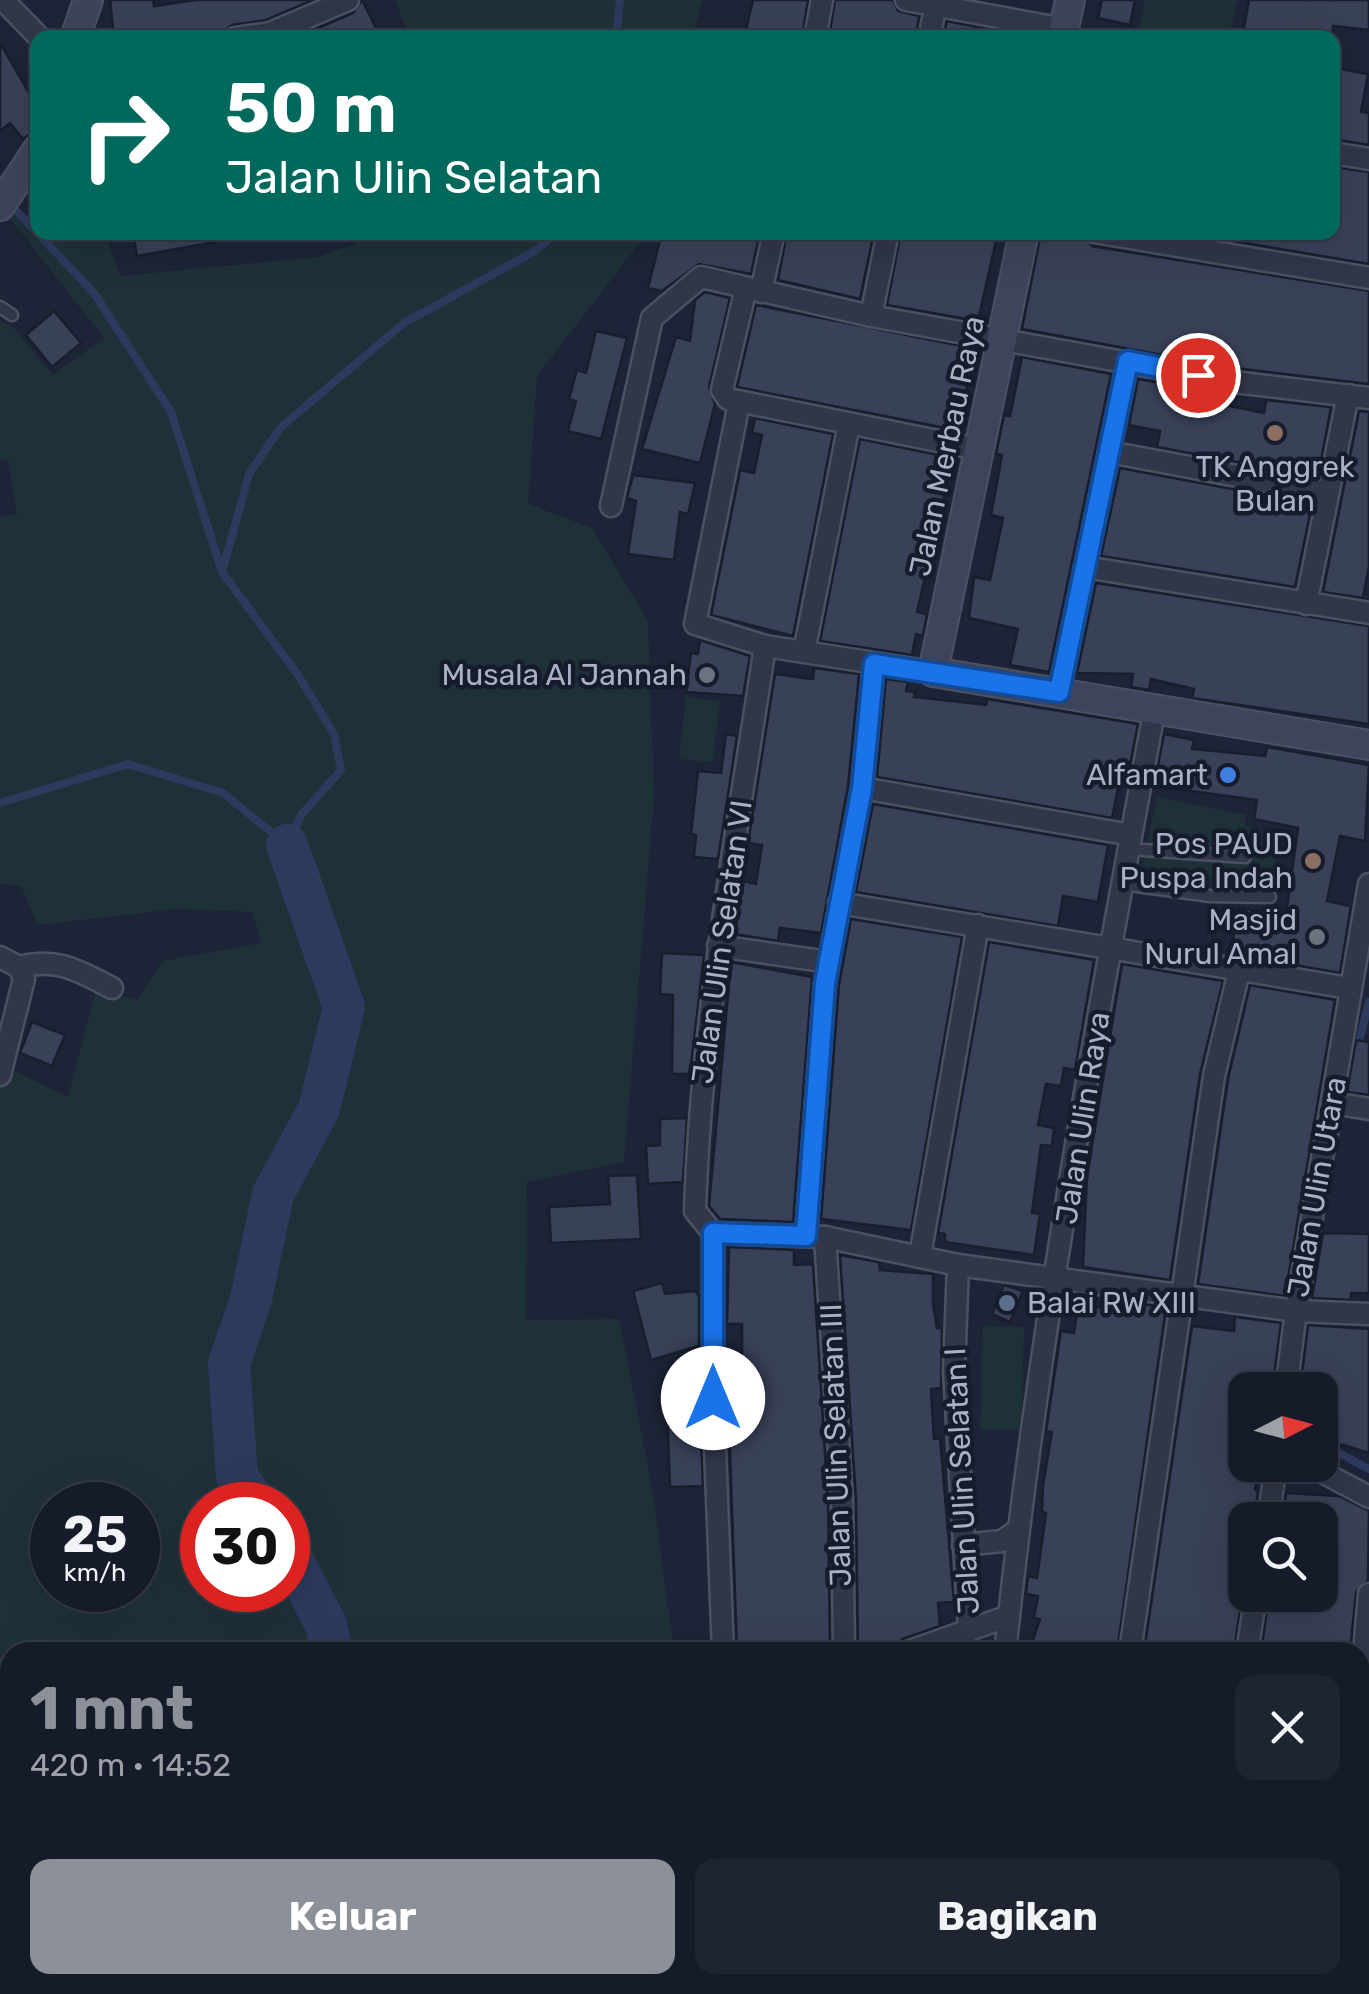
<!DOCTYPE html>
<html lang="id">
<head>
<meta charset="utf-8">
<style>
	body { margin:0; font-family:Rubik,sans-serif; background:#1f2431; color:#f1f3f6; height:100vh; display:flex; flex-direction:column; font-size:38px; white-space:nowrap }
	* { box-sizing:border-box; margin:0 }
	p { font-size:32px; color:#9ea1a8 }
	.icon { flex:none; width:55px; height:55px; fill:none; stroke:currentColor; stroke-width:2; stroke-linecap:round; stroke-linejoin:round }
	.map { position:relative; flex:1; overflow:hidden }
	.details { position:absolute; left:0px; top:1642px; width:1370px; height:352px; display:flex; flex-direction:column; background:#161b29; border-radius:30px 30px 0 0; box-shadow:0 10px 40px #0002,0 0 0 2px #353946 }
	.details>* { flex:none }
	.top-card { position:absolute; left:30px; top:30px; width:1310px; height:210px; border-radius:20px; box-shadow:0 10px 40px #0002,0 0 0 2px #353946; background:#00695c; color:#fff; overflow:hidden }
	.needle { width:65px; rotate:84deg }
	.controls { position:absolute; left:1228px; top:1372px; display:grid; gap:20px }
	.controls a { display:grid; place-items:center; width:110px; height:110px; border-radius:20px; background:#161b29; box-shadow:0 10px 40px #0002,0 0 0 2px #353946; font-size:50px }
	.speed { position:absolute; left:30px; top:1482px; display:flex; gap:20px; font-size:50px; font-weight:700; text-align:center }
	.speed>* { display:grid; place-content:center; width:130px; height:130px; border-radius:50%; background:#161b29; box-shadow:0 10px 40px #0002,0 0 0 2px #353946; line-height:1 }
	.speed small { font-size:25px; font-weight:400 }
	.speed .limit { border:15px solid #d22; background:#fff; color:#111 }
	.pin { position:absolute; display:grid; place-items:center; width:85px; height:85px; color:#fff; margin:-42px; border:5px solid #fff; border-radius:50%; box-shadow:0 2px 10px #0007 }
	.me { position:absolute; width:110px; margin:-55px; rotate:0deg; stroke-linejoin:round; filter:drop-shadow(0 0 8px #0008) }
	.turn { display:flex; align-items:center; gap:35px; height:210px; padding:0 30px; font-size:45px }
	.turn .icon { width:130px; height:130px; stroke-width:2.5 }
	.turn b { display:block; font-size:70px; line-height:85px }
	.round { display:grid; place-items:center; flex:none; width:105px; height:105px; border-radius:20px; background:#1f2431 }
	.headline { display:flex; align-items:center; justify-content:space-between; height:170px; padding:0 30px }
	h1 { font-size:60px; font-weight:700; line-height:75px; color:#8c9099 }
	.button { display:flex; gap:20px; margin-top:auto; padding:20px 30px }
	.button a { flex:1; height:115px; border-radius:20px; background:#8c9099; color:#fff; font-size:40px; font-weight:700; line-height:115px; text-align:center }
	.button a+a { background:#1f2431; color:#f1f3f6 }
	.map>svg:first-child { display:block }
	.green { fill:#1f3138; fill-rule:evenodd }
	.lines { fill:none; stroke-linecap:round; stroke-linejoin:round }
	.stream { stroke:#2d3a5e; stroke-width:8 }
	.river { stroke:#2d3a5e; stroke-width:42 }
	.building { fill:#394158; stroke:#191e2e; stroke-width:2.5 }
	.lane-casing { stroke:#4b5163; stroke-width:15 }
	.street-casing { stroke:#4b5163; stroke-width:25 }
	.secondary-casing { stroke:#4b5163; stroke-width:32 }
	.lane { stroke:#313648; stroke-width:10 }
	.street { stroke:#313648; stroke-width:20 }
	.secondary { stroke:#3e445b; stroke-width:28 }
	.route-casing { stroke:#114b97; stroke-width:25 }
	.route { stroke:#1a73e8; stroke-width:18 }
	.education-dot { fill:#8d6e63; stroke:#171c2c; stroke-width:4 }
	.worship-dot { fill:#6b7280; stroke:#171c2c; stroke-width:4 }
	.shop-dot { fill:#3f7fe0; stroke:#171c2c; stroke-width:4 }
	.service-dot { fill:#5c6f8a; stroke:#171c2c; stroke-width:4 }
	.labels { text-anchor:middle; stroke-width:9; stroke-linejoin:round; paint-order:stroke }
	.street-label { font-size:30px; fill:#aab0c5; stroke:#171c2c }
	.poi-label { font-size:30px; fill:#aab0c5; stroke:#171c2c; text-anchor:end }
</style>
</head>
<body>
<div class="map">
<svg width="1369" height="1994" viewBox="0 0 1369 1994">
	<rect width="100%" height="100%" fill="#1d2437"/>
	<g class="green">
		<polygon points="397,0 703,0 692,37 414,38 401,18"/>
		<polygon points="1145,0 1237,0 1229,38 1166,37 1139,31"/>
		<path d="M37,214L38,232L105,233L120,276L317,257L388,233H647L537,376L528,504L592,528L648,621L654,797L624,1162L527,1182L526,1320L619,1319L652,1488L674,1652H10V1717L0,1715V1064L68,1097L96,990L137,1000L163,961L261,943L253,912L176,909L38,925L21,886L0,884V516L17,514L8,459L0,460V321L12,326L53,375L104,338L9,217ZM52,1505H138V1590H52ZM202,1505H288V1590H202Z"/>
		<polygon points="686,697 720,701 713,762 679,759"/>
		<polygon points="1157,797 1246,815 1244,826 1281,834 1269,891 1143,866"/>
		<polygon points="983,1326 1024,1327 1021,1430 980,1430"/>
		<polygon points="0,1790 10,1792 10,1985 843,1985 845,1994 0,1994"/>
		<polygon points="976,1985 1127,1985 1139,1994 976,1994"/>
	</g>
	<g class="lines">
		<g class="stream">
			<polyline points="616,38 620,0"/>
			<polyline points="223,569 249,474 281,427 404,323 535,251 558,232"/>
			<polyline points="0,803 128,764 223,793 287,845 302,814 341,770 334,734 298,675 222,572 171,412 94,293 9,203"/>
			<polyline points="1335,1138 1369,1002"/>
			<polyline points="1320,1443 1369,1469"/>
		</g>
		<g class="river">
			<polyline points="256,1505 237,1476 229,1364 251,1299 273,1194 319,1109 344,1007 287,845"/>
			<polyline points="288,1551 326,1625 332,1652"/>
			<polyline points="433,1985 434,1994"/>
		</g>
	</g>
	<g class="building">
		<polygon points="110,0 153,0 154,6 196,0 313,0 266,20 232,25 222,33 178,38 114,38"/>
		<polygon points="362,0 381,38 295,38 353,13"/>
		<polygon points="753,0 808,0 802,38 744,38"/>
		<polygon points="835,0 893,0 898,11 919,16 916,38 829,38"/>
		<polygon points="1102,0 1135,0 1130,25 1098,18"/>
		<polygon points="1249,0 1369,0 1369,30 1333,26 1332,38 1242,38"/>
		<polygon points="947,21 1034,38 943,38"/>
		<polygon points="0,43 38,108 38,128 23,139 10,123 0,131"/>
		<polygon points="1335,68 1368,74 1361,112 1369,113 1369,145 1332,139"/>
		<polygon points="1332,167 1369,172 1369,264 1180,232 1332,232"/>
		<polygon points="133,232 214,232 215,242 137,256"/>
		<polygon points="662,232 760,232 751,274 699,264 662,291 648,288"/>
		<polygon points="787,232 874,232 860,299 778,280"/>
		<polygon points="901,232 948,238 950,232 998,232 978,321 887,305"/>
		<polygon points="1041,232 1081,232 1092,246 1369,291 1369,384 1227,367 1022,329"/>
		<polygon points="705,292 730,298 709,387 715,404 700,463 642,449 676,337 690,341 695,300"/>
		<polygon points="756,305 972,348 976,352 956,430 737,387"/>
		<polygon points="54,311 81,343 52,367 26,335"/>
		<polygon points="596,331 627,338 601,439 568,431 576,401 569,399 577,370 586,373"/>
		<polygon points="1022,357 1111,374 1049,672 1010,665 1018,629 969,618 974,577 990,580 1003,518 991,515 1002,455 996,454 1004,415 1010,416"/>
		<polygon points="1138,379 1222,394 1220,404 1264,413 1266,400 1331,407 1318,477 1157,447 1160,431 1129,425"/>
		<polygon points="1359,411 1369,412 1369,566 1363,598 1323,592"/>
		<polygon points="755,418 833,434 793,636 711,615 740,470 754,473 762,435 752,433"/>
		<polygon points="860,439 953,458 917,612 927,614 923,636 916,634 912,655 820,641"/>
		<polygon points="1120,468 1312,504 1295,587 1101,556"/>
		<polygon points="633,475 695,483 688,514 680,512 674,560 628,554 636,501 627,498"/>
		<polygon points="1096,583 1369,626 1369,724 1192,698 1194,689 1151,679 1149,690 1131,687 1133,674 1077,673"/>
		<polygon points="700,640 750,656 743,696 686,692 691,653 698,654"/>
		<polygon points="814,668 859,674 848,786 821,933 780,928 778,941 735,934 742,881 756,884 762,845 748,843 775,674 813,679"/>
		<polygon points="886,679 908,682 906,691 915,692 914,697 986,705 987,699 1138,724 1127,780 1120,778 1112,818 877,777"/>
		<polygon points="726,734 737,736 718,859 694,857 696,835 691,834 698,771 721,773"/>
		<polygon points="1164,734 1194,740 1192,749 1265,756 1267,747 1369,765 1365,841 1340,836 1327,901 1351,906 1340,973 1231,954 1238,908 1286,915 1298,828 1254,819 1257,800 1154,786"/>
		<polygon points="873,804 1108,845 1098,902 1063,896 1058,926 856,892"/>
		<polygon points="851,919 962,937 911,1230 821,1219 839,985"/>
		<polygon points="989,942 1094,960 1075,1070 1064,1068 1061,1086 1046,1084 1038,1125 1054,1128 1052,1146 1041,1145 1032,1213 1040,1214 1034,1255 945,1242 945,1234 938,1233"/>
		<polygon points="662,953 704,955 690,1074 672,1074 673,995 660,994"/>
		<polygon points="731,962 812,977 793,1222 720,1219 709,1206"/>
		<polygon points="1122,964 1223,981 1200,1074 1170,1280 1083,1267 1087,1176"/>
		<polygon points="1250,985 1335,1000 1285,1296 1198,1284 1228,1079"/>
		<polygon points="32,1022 65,1035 52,1066 20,1053"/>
		<polygon points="1356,1040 1369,1042 1369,1095 1347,1092"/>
		<polygon points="687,1118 683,1182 648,1184 646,1146 660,1145 660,1119"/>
		<polygon points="637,1175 641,1239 551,1243 549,1207 610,1204 608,1176"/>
		<polygon points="1323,1233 1369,1234 1369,1293 1351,1293 1351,1300 1312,1298"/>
		<polygon points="729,1247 794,1250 794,1265 813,1264 828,1501 830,1652 737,1652 727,1365 742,1364 742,1324 727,1324"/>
		<polygon points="840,1255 879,1262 880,1270 933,1274 933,1304 937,1328 942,1328 941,1388 931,1389 934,1439 940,1438 954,1602 938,1603 940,1626 902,1639 894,1652 858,1652 856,1499"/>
		<polygon points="662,1283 665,1294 695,1291 699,1296 699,1346 651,1360 633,1291"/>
		<polygon points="1004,1285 1023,1291 1010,1322 992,1314"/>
		<polygon points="1125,1302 1166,1307 1117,1652 1029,1652 1040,1619 1034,1618 1038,1596 1026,1594 1028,1576 1037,1578 1046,1513 1042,1512 1043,1485 1052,1432 1046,1431 1061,1331 1074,1333 1078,1305 1123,1310"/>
		<polygon points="1235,1317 1281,1323 1272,1390 1245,1390 1245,1465 1259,1465 1255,1490 1258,1491 1254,1520 1245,1520 1236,1595 1242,1595 1234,1652 1144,1652 1192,1326 1234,1331"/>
		<polygon points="1308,1325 1369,1329 1369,1453 1324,1439 1320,1390 1300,1390"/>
		<polygon points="700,1407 703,1486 670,1487 667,1408"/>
		<polygon points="1286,1493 1339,1496 1369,1511 1368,1581 1356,1592 1350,1652 1261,1652 1269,1595 1320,1595 1320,1520 1282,1520"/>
	</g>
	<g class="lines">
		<defs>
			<g id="lane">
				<polyline points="0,307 12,315"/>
				<polyline points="1128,849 1245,857"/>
				<polyline points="1122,884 1210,896 1270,897"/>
			</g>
			<g id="street">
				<polyline points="3,0 40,38"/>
				<polyline points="906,0 1064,29"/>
				<polyline points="235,38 270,33 348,0"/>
				<polyline points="815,38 822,0"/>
				<polyline points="929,38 937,0"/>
				<polyline points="1332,153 1369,159"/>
				<polyline points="1094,232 1369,278"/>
				<polyline points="746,288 722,390 728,399 978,449"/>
				<polyline points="761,292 774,232"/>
				<polyline points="871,316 888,232"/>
				<polyline points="739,403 695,624 765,646 933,672"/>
				<polyline points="1109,452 1328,493"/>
				<polyline points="611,506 652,318 701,277 871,316 1234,382 1369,398"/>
				<polyline points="1085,567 1369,613"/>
				<polyline points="1306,604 1348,395"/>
				<polyline points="804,652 849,424"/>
				<polyline points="1059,692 1128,361"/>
				<polyline points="862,788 1131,835"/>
				<polyline points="839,903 1349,988"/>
				<polyline points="718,946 829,962"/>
				<polyline points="0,957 19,967 24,979 0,1075"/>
				<path d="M19,967C57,957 79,971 112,988"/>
				<polyline points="1332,1103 1369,1109"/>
				<polyline points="713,1233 825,1237 958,1265 1296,1311 1369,884"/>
				<path d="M713,1233L695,1211C701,1020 737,834 765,646"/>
				<polyline points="713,1233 713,1397 723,1652"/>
				<polyline points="806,1235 825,983 862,788 874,664"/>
				<polyline points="825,1237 842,1500 844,1652"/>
				<polyline points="920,1256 978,925"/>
				<polyline points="958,1265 954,1371 969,1631"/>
				<polyline points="1286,1390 1296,1311 1369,1314"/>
				<polyline points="1309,1465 1369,1497"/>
				<polyline points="1268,1520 1276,1465"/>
				<polyline points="963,1545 1002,1541 1018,1530"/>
				<path d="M907,1652L1009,1616C1042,1311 1099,1008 1155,707"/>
				<polyline points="1005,1652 1009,1616"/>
				<polyline points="1130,1652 1214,1076 1239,971"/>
				<polyline points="1247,1652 1256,1595"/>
				<polyline points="1360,1698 1369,1594"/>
				<polyline points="1360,1882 1369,1757"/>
				<polyline points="1360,1952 1369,1994"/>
			</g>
			<g id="secondary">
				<polyline points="75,38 88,0"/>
				<polyline points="1062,38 1070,0"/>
				<polyline points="0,206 38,149"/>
				<polyline points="1024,232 933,672 1369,745"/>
			</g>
		</defs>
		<use href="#lane" class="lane-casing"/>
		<use href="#street" class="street-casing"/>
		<use href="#secondary" class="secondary-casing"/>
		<use href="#lane" class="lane"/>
		<use href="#street" class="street"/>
		<use href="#secondary" class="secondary"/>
	</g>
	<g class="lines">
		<defs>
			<polyline id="route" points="713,1398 713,1233 806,1236 825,983 862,788 874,664 1059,692 1128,361 1198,375"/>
		</defs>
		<use href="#route" class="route-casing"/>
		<use href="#route" class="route"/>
	</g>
	<g class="education-dot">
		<circle cx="1275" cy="433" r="10"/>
		<circle cx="1313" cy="861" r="10"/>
	</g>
	<g class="worship-dot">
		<circle cx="707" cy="675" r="10"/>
		<circle cx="1317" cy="937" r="10"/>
	</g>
	<circle class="shop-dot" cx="1228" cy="775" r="10"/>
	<circle class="service-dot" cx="1007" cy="1303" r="10"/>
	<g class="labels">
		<g class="street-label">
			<text transform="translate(947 446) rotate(-78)" y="10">Jalan Merbau Raya</text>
			<text transform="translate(722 942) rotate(-82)" y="10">Jalan Ulin Selatan VI</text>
			<text transform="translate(1083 1118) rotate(-81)" y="10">Jalan Ulin Raya</text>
			<text transform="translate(1317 1187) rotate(-80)" y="10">Jalan Ulin Utara</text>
			<text transform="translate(836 1445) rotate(-92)" y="10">Jalan Ulin Selatan III</text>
			<text transform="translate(962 1481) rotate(-93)" y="10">Jalan Ulin Selatan I</text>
		</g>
		<g class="poi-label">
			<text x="1275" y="477" text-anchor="middle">TK Anggrek<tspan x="1275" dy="34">Bulan</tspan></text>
			<text x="687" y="685">Musala Al Jannah</text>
			<text x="1208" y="785">Alfamart</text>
			<text x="1293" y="854">Pos PAUD<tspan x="1293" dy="34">Puspa Indah</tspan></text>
			<text x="1297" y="930">Masjid<tspan x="1297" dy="34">Nurul Amal</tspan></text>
			<text x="1027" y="1313" text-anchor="start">Balai RW XIII</text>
		</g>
	</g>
</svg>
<div class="controls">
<a><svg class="needle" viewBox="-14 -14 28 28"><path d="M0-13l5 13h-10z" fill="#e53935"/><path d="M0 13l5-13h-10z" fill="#9ea1a8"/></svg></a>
<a><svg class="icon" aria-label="search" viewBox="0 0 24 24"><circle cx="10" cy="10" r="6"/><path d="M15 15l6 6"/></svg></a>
</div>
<div class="speed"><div>25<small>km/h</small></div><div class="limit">30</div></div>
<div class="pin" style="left:1198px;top:375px;background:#d93025"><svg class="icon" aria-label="arrive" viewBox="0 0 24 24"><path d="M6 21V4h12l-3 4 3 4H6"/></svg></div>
<svg class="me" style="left:713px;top:1398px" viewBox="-20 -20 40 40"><circle r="19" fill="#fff"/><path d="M0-13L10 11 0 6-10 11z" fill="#1a73e8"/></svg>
<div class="top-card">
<div class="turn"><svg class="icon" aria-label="right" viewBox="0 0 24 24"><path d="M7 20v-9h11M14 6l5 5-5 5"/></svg><div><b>50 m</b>Jalan Ulin Selatan</div></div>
</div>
<section class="details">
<div class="headline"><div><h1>1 mnt</h1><p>420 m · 14:52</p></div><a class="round"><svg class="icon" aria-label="close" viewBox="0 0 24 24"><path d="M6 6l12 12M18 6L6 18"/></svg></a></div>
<div class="button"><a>Keluar</a><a>Bagikan</a></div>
</section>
</div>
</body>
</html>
